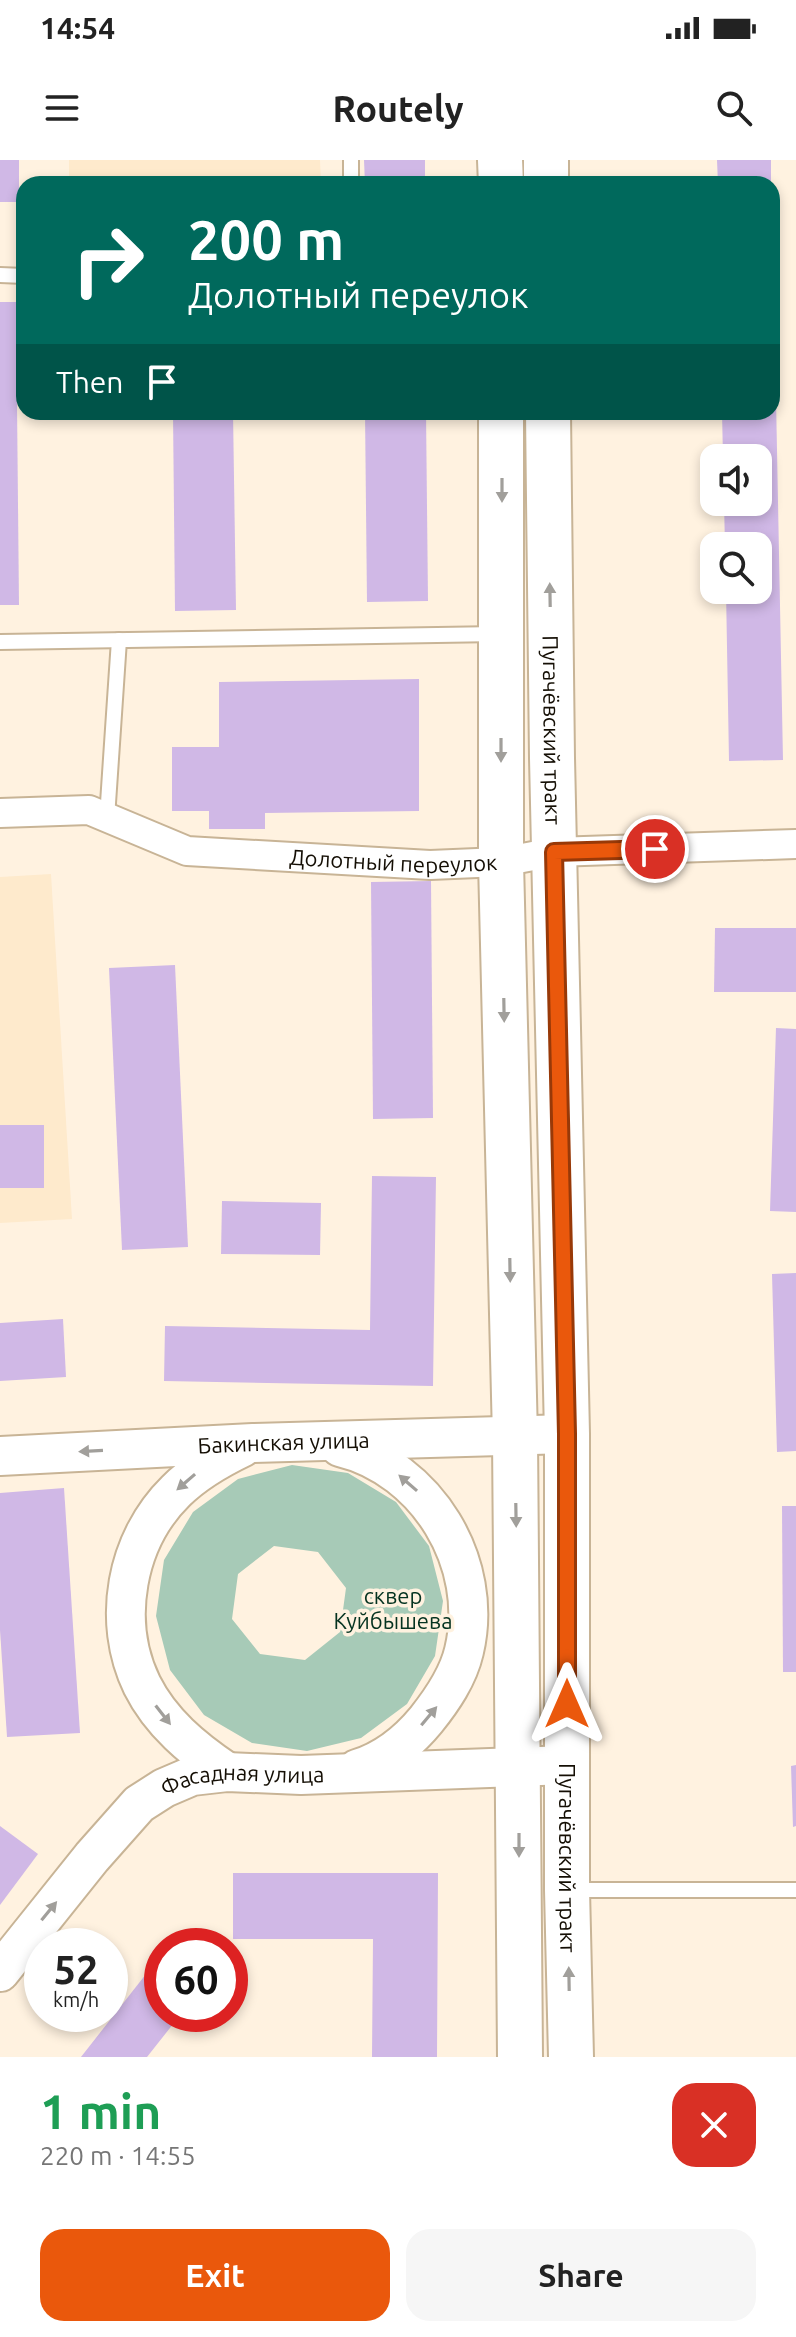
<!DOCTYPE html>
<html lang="en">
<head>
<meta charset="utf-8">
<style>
	body { margin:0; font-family:Ubuntu,sans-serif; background:#f6f6f6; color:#222; height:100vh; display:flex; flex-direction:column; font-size:30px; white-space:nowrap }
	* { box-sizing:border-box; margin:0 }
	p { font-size:26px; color:#767676 }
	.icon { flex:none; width:44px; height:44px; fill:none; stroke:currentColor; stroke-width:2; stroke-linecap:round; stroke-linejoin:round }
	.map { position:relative; height:1897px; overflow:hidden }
	.sheet { display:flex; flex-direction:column; background:#fff; flex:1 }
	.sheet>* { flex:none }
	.top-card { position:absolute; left:16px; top:16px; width:764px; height:244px; border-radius:24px; box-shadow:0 4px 12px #0003; background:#00695c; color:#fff; overflow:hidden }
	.controls { position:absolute; left:700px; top:284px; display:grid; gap:16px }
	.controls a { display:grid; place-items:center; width:72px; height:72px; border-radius:16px; background:#fff; box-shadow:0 4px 12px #0003; font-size:40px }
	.speed { position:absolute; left:24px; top:1768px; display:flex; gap:16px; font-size:40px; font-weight:700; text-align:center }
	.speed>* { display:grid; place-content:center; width:104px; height:104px; border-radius:50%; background:#fff; box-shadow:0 4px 12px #0003; line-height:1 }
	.speed small { font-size:20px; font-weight:400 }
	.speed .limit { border:12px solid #d22; background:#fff; color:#111 }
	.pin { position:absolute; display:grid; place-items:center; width:68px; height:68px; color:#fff; margin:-34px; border:4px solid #fff; border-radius:50%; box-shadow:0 2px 8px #0007 }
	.me { position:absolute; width:88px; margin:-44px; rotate:0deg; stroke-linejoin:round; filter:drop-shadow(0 0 6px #0008) }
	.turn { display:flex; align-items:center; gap:28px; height:168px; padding:0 40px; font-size:36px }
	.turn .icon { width:104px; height:104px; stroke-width:2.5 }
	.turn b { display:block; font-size:56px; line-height:68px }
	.then { display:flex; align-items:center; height:76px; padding:0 40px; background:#0003; gap:16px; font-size:30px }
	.round { display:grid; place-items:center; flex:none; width:84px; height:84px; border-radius:24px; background:#f6f6f6 }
	.headline { display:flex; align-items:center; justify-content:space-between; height:136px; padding:0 40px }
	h1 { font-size:48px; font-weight:600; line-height:60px; color:#1e9e55 }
	.action { display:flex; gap:16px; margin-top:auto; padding:16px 40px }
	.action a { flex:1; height:92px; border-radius:24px; background:#ea580c; color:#fff; font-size:32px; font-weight:600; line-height:92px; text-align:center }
	.action a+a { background:#f6f6f6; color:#222 }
	.status { display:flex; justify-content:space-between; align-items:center; height:56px; padding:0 40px; background:#fff; direction:ltr }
	.status svg { height:22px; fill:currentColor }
	header { display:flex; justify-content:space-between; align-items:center; height:104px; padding:0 40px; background:#fff; font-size:36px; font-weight:600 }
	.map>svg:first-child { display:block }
	.built { fill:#feeacc }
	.green { fill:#a7cab7; fill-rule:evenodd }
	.building { fill:#d0b8e6 }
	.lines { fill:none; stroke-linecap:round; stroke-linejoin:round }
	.service-casing { stroke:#c8b496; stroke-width:18 }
	.minor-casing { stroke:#c8b496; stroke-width:32 }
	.secondary-casing { stroke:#c8b496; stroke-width:42 }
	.primary-casing { stroke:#c8b496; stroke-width:48 }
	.service { stroke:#fff; stroke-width:14 }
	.minor { stroke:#fff; stroke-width:28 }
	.secondary { stroke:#fff; stroke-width:38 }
	.primary { stroke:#fff; stroke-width:44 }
	.oneway { fill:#a19f9b }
	.route-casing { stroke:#983908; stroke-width:20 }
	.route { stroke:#ea580c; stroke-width:14 }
	.labels { text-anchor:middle; stroke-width:7; stroke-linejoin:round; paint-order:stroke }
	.street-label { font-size:22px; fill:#140e04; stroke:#fff2e0 }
	.park-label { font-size:22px; fill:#053320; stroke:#fff2e0 }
</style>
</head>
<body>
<div class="status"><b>14:54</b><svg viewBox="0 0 49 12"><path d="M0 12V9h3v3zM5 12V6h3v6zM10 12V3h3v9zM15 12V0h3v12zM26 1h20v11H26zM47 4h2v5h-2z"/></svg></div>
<header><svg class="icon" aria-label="menu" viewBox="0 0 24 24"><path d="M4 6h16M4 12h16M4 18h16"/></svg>Routely<svg class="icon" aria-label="search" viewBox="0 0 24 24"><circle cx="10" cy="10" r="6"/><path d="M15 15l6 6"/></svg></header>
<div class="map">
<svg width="796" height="1897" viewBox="0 0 796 1897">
	<rect width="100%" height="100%" fill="#fff2e0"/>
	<g class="built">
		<polygon points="69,0 320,0 321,24 69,24"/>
		<polygon points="51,714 72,1059 0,1063 0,717"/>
	</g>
	<path class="green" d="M292,1305L348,1313L396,1342L429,1386L443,1441L435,1496L407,1544L361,1578L307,1591L252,1583L204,1555L170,1510L156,1456L164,1400L193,1352L238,1319ZM274,1386L318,1392L346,1428L340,1472L305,1500L260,1494L232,1459L238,1414Z"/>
	<g class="building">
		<rect x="0" y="0" width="19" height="42"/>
		<polygon points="364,0 425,0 425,24 365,24"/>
		<polygon points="717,0 771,0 771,24 718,24"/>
		<polygon points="0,142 16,142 19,445 0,445"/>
		<polygon points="772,187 775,187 783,600 729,601 726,430 758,430 758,386 725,386 724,342 758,342 758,298 723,298 722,252 772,252"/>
		<polygon points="173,252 233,252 236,450 175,451"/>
		<polygon points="365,252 426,252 428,441 367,442"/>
		<polygon points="419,519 419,651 265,653 265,669 209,669 209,651 172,651 172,587 219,587 219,522"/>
		<polygon points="431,721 433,958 373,959 371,722"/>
		<polygon points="715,768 796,768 796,832 714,832"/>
		<polygon points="175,805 188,1087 122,1090 109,808"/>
		<polygon points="776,868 796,869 796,1052 770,1051"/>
		<rect x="0" y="965" width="44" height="63"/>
		<polygon points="372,1016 436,1017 433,1226 164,1221 165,1166 370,1170"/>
		<polygon points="222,1041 321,1043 320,1095 221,1094"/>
		<polygon points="796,1113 796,1291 777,1292 772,1114"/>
		<polygon points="63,1159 66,1217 0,1221 0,1163"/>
		<polygon points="64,1328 80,1573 7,1577 0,1470 0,1333"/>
		<polygon points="782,1346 796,1346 796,1512 783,1512"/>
		<polygon points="796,1605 796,1666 793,1667 791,1606"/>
		<polygon points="0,1666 38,1694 0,1745"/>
		<polygon points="233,1713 438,1713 437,1897 372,1897 373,1779 233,1779"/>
		<polygon points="157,1800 162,1805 162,1854 181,1854 147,1897 81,1897"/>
	</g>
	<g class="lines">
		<defs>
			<g id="service">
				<polyline points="351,24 351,0"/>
				<polyline points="0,115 24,116"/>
				<polyline points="0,482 498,474"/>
				<polyline points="107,658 119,480"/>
				<polyline points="571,1730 796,1730"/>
			</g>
			<g id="minor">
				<path id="s1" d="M0,653L89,650L187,691L430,705L501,702L554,692L796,684"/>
			</g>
			<g id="secondary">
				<path d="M340,1287C427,1308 485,1403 464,1491C458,1517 442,1540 426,1560C407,1583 386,1600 357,1609"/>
				<path id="s2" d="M0,1296L253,1283L567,1274"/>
				<path d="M227,1612C193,1589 161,1563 142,1525C111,1461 126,1380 176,1331C195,1312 218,1299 243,1287"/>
				<path id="s3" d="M0,1812L92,1697L139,1644L164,1628L192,1616L227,1612L301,1615L567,1605"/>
			</g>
			<g id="primary">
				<polyline points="500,0 501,24"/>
				<polyline points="546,0 546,24"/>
				<polyline points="501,252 501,702 515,1277 520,1897"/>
				<path id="s4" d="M548,252L552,598L567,1274V1730L571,1897"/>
			</g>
		</defs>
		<use href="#service" class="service-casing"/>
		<use href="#minor" class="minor-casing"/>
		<use href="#secondary" class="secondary-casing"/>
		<use href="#primary" class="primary-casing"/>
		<use href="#service" class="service"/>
		<use href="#minor" class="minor"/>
		<use href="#secondary" class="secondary"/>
		<use href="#primary" class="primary"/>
	</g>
	<defs><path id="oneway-solid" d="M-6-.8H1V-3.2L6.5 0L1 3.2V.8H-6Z" transform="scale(2)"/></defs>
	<g class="oneway">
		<use href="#oneway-solid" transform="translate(502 330) rotate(90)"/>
		<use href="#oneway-solid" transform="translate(550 435) rotate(-91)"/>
		<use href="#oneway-solid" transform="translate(501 590) rotate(90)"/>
		<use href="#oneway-solid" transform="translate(504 850) rotate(89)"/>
		<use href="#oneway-solid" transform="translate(510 1110) rotate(89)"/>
		<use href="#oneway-solid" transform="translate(91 1291) rotate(177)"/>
		<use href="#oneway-solid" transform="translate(186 1322) rotate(139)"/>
		<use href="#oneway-solid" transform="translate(408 1323) rotate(-139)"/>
		<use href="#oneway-solid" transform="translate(516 1355) rotate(89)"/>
		<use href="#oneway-solid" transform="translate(163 1555) rotate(52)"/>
		<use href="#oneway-solid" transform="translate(429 1556) rotate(-50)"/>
		<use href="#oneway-solid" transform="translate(519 1685) rotate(90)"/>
		<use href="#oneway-solid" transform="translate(49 1751) rotate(-51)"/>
		<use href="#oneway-solid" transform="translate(569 1819) rotate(-91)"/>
	</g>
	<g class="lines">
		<defs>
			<polyline id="route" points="567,1544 567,1274 554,692 655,689"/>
		</defs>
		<use href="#route" class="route-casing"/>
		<use href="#route" class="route"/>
	</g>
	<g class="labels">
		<g class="street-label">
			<text dy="8" stroke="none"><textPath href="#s4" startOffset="318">Пугачёвский тракт</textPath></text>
			<text dy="8" stroke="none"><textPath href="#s1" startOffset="402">Долотный переулок</textPath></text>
			<text dy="8" stroke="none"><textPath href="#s2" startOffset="284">Бакинская улица</textPath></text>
			<text dy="8" stroke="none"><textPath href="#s3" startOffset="328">Фасадная улица</textPath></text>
			<text dy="8" stroke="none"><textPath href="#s4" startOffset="1446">Пугачёвский тракт</textPath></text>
		</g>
		<g class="park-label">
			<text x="393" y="1444">сквер<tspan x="393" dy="25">Куйбышева</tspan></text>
		</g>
	</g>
</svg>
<div class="controls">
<a><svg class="icon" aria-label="sound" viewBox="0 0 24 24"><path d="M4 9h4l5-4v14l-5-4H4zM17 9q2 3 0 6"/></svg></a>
<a><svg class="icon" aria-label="search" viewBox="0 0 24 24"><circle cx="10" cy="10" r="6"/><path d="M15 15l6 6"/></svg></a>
</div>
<div class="speed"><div>52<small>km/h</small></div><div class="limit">60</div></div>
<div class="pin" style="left:655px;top:689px;background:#d93025"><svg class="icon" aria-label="arrive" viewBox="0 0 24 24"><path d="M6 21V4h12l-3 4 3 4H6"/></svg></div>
<svg class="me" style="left:567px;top:1544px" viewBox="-20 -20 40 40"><path d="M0-17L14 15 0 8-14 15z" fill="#ea580c" stroke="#fff" stroke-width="4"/></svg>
<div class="top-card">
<div class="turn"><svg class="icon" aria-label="right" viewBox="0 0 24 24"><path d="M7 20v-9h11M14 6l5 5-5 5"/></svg><div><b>200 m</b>Долотный переулок</div></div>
<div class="then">Then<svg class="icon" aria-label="arrive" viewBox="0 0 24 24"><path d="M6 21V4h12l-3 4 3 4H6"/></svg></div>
</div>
</div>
<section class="sheet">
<div class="headline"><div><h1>1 min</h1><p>220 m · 14:55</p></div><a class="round" style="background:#d93025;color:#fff"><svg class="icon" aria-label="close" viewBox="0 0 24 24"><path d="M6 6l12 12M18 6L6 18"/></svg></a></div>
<div class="action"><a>Exit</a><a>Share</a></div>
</section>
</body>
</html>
